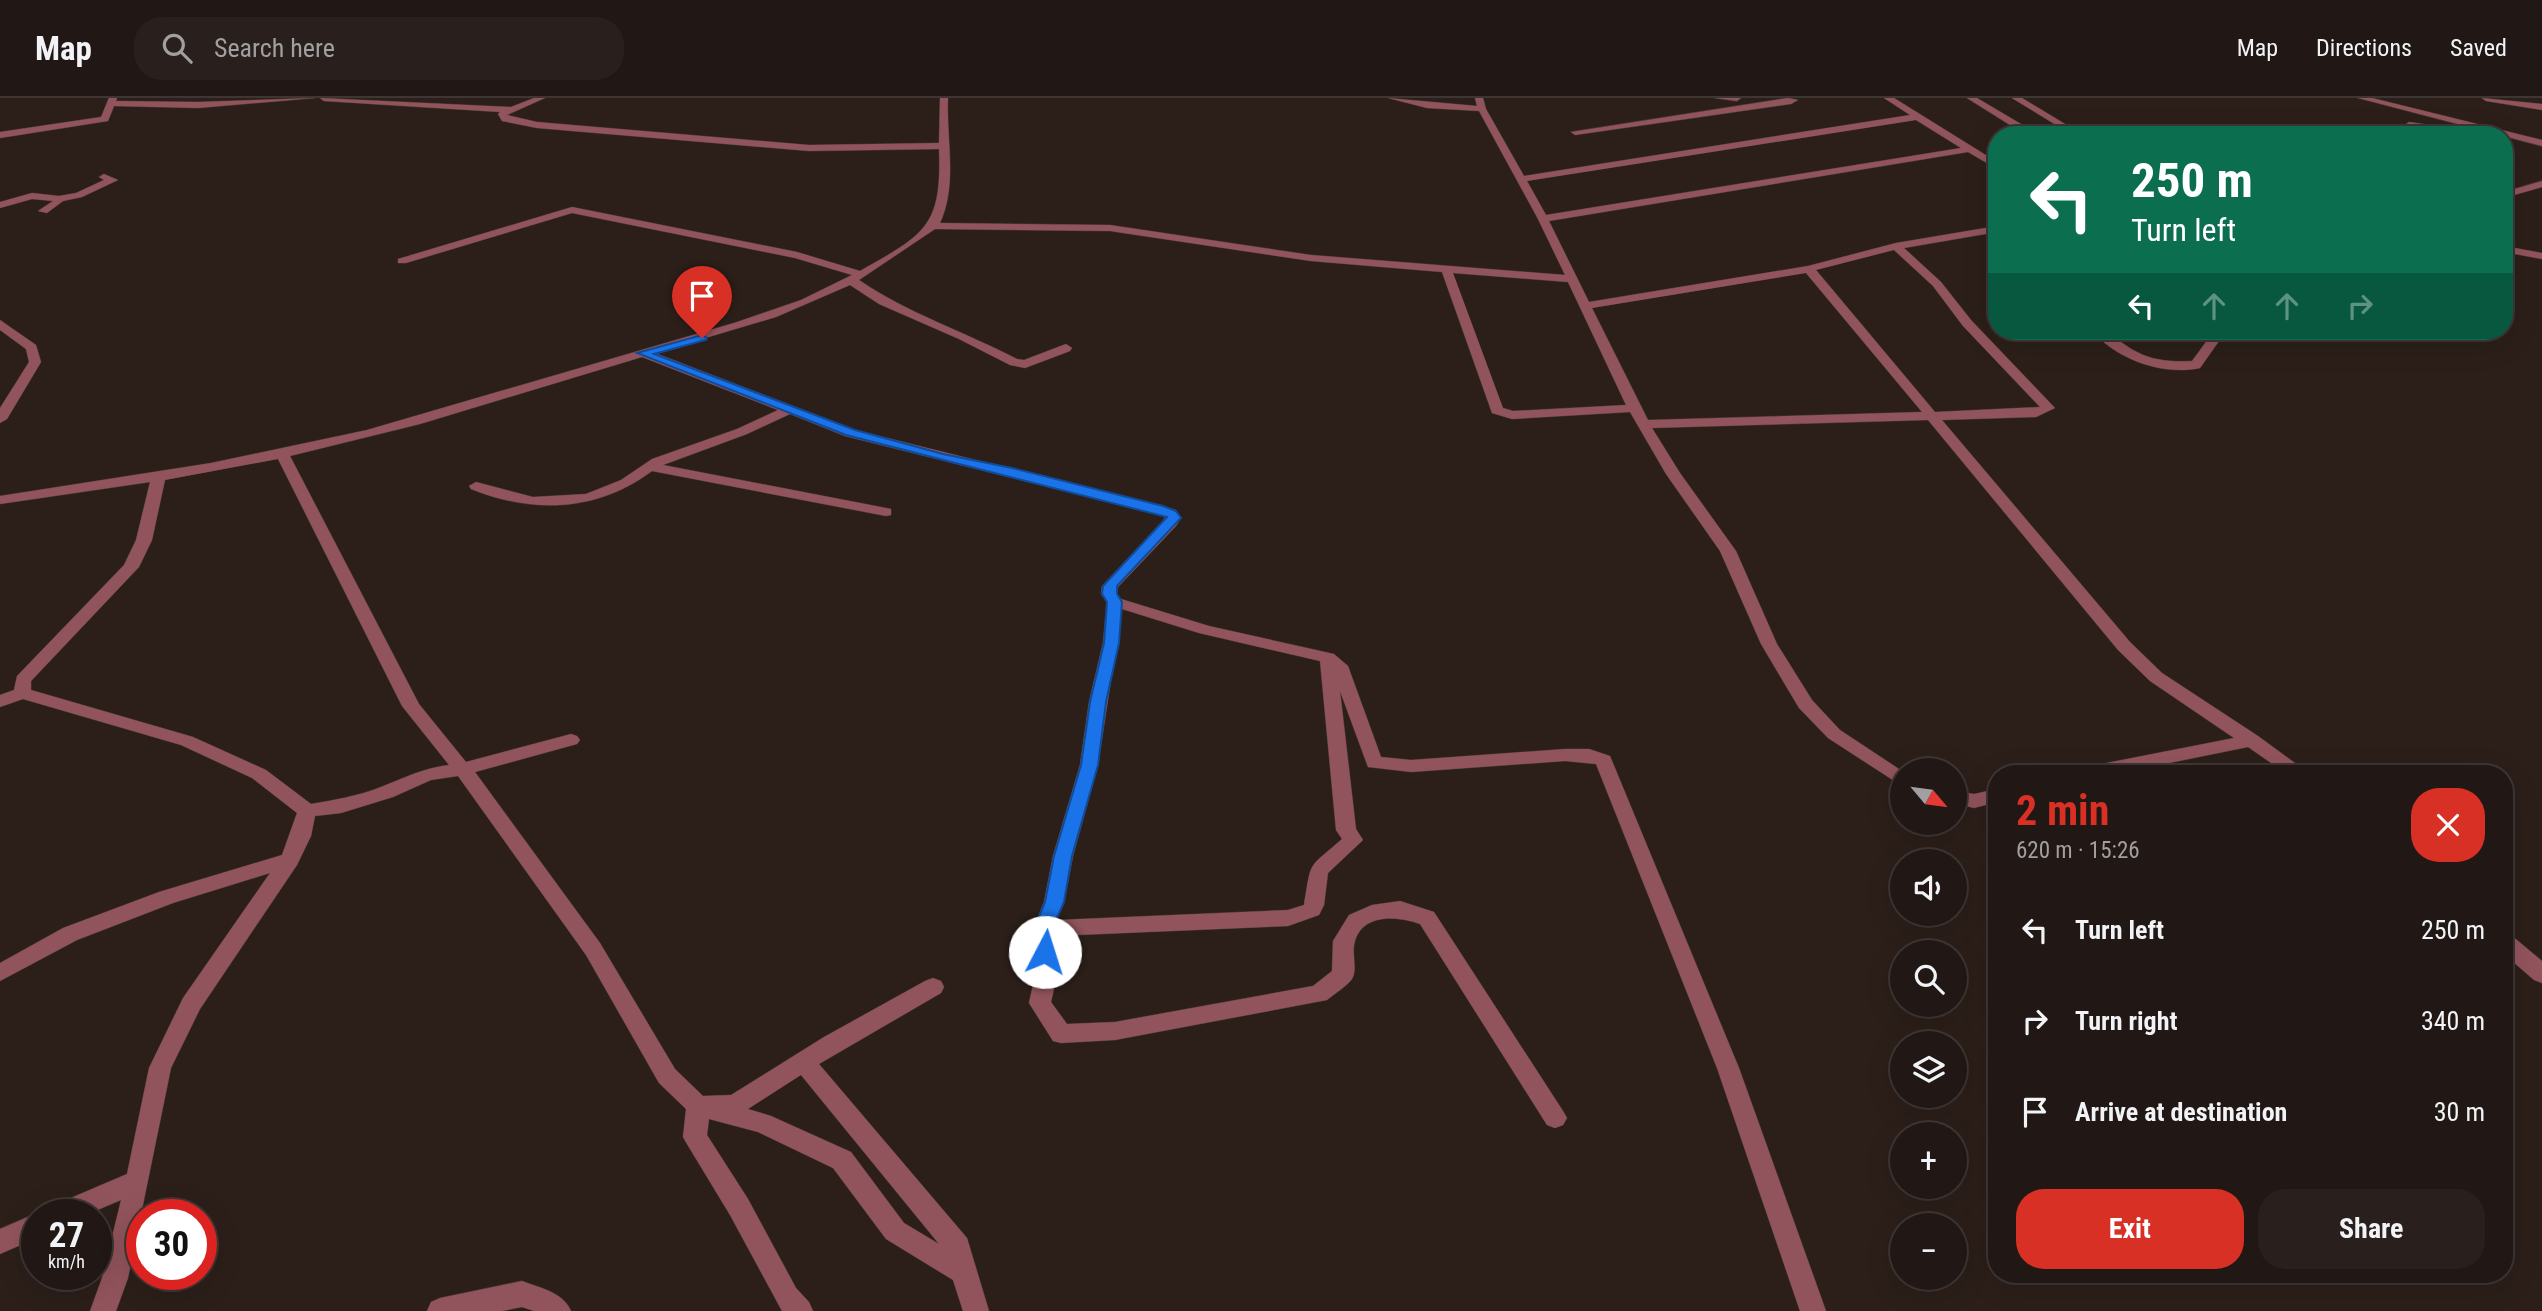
<!DOCTYPE html>
<html lang="en">
<head>
<meta charset="utf-8">
<style>
	body { margin:0; font-family:"Roboto Condensed",sans-serif; background:#29201d; color:#f1f3f6; height:100vh; display:flex; flex-direction:column; font-size:26px; white-space:nowrap }
	* { box-sizing:border-box; margin:0 }
	p { font-size:23px; color:#a29fa0 }
	.icon { flex:none; width:38px; height:38px; fill:none; stroke:currentColor; stroke-width:2; stroke-linecap:round; stroke-linejoin:round }
	.map { position:relative; flex:1; overflow:hidden }
	.side { position:absolute; left:1988px; top:667px; width:525px; height:518px; display:flex; flex-direction:column; background:#211714; border-radius:28px; box-shadow:0 7px 28px #0002,0 0 0 2px #3e3634 }
	.side>* { flex:none }
	.guide { position:absolute; left:1988px; top:28px; width:525px; height:214px; border-radius:28px; box-shadow:0 7px 28px #0002,0 0 0 2px #3e3634; background:#0b6e4f; color:#fff; overflow:hidden }
	.needle { width:46px; rotate:119deg }
	.controls { position:absolute; left:1890px; top:660px; display:grid; gap:14px }
	.controls a { display:grid; place-items:center; width:77px; height:77px; border-radius:50%; background:#211714; box-shadow:0 7px 28px #0002,0 0 0 2px #3e3634; font-size:35px }
	.speed { position:absolute; left:21px; top:1101px; display:flex; gap:14px; font-size:35px; font-weight:700; text-align:center }
	.speed>* { display:grid; place-content:center; width:91px; height:91px; border-radius:50%; background:#211714; box-shadow:0 7px 28px #0002,0 0 0 2px #3e3634; line-height:1 }
	.speed small { font-size:18px; font-weight:400 }
	.speed .limit { border:10px solid #d22; background:#fff; color:#111 }
	.pin { position:absolute; display:grid; place-items:center; width:60px; height:60px; color:#fff; margin:-72px -30px; border-radius:50% 50% 50% 0; rotate:-45deg; box-shadow:0 0 7px #0007 }
	.pin .icon { rotate:45deg }
	.me { position:absolute; width:77px; margin:-38px; rotate:5deg; stroke-linejoin:round; filter:drop-shadow(0 0 5px #0008) }
	.turn { display:flex; align-items:center; gap:24px; height:147px; padding:0 28px; font-size:32px }
	.turn .icon { width:91px; height:91px; stroke-width:2.5 }
	.turn b { display:block; font-size:49px; line-height:60px }
	.lanes { display:flex; align-items:center; height:66px; padding:0 28px; background:#0003; justify-content:center; gap:35px; direction:ltr }
	.lanes .off { opacity:.35 }
	.round { display:grid; place-items:center; flex:none; width:74px; height:74px; border-radius:28px; background:#29201d }
	.head { display:flex; align-items:center; justify-content:space-between; height:119px; padding:0 28px }
	h1 { font-size:42px; font-weight:700; line-height:52px; color:#d93025 }
	.button { display:flex; gap:14px; margin-top:auto; padding:14px 28px }
	.button a { flex:1; height:80px; border-radius:28px; background:#d93025; color:#fff; font-size:28px; font-weight:700; line-height:80px; text-align:center }
	.button a+a { background:#29201d; color:#f1f3f6 }
	ul { padding:0; list-style:none }
	li { display:flex; align-items:center; gap:21px; height:91px; padding:0 28px }
	li div { flex:1 }
	li b { display:block; font-size:26px }
	li em { font-style:normal }
	header { display:flex; align-items:center; gap:42px; box-sizing:border-box; height:98px; padding:0 35px; background:#211714; border-bottom:2px solid #3e3634 }
	header strong { font-size:33px }
	nav { display:flex; gap:38px; margin-inline-start:auto; font-size:24px }
	.search { width:490px; height:63px; background:#29201d; display:flex; align-items:center; gap:18px; box-sizing:border-box; padding:0 24px; border-radius:28px; color:#a29fa0; font-size:26px }
	.map>svg:first-child { display:block }
	.lines { fill:none; stroke-linecap:round; stroke-linejoin:round }
	.minor-casing { stroke:#483b37; stroke-width:1 }
	.minor { fill:#92545c; fill-rule:evenodd }
	.route { fill:#1a73e8; stroke:#114b97; stroke-width:2 }
</style>
</head>
<body>
<header>
<strong>Map</strong>
<div class="search"><svg class="icon" aria-label="search" viewBox="0 0 24 24"><circle cx="10" cy="10" r="6"/><path d="M15 15l6 6"/></svg>Search here</div>
<nav><a>Map</a><a>Directions</a><a>Saved</a></nav>
</header>
<div class="map">
<svg width="2542" height="1213" viewBox="0 0 2542 1213">
	<rect width="100%" height="100%" fill="#2c1f1a"/>
	<g class="lines">
		<defs>
			<g id="minor">
				<polygon points="109,0 117,0 116,3 198,4 315,0 198,10 114,8 108,23 0,40 0,34 101,19"/>
				<path d="M320,0L511,9L534,0H545L507,17L537,24L809,47L939,45L940,0H948C946,41 958,86 940,125L1110,127L1311,157L1565,177L1538,121L1479,13L1427,10L1388,0L1477,8L1475,0H1483L1486,11L1524,78L1910,17L1884,0H1894L1997,64V71L1968,54L1549,123L1589,204L1808,168L1896,145L1997,128V134L1904,150L1941,184L1971,222L2055,310L2036,319L1942,322L2130,544L2162,575L2258,638L2310,676H2287L2248,649L2115,676H2072L2081,670L2234,640L2150,583L2118,552L1928,322L1652,330L1680,375L1736,453L1777,546L1812,602L1840,632L1902,673V688L1828,640L1799,610L1761,546L1720,453L1666,376L1630,314L1512,321L1492,315L1442,174L1311,163L1110,133L935,131L859,182C907,215 965,234 1017,261L1024,262L1066,246L1072,250L1070,253L1025,270L1010,267L959,241L879,206L850,187L776,219L655,255L855,332L1176,412L1181,420L1176,428L1118,489L1117,496L1121,501L1209,528L1334,556L1348,568L1381,659L1411,662L1565,651H1589L1610,658L1739,970L1826,1213H1800L1717,970L1596,666L1565,663L1411,674L1368,669L1340,593L1356,731L1363,742L1328,775L1324,807L1319,817L1288,828L1054,838L1056,882L1051,904L1067,926L1115,924L1313,888L1332,873L1333,843L1349,817L1372,807L1400,803L1434,814L1563,1013L1567,1020L1563,1027L1555,1030L1547,1027L1420,826C1398,818 1363,815 1355,843C1351,855 1358,871 1352,881C1346,889 1334,896 1327,902L1115,942L1061,945L1053,943L1029,905L1034,882L1033,831L1044,804L1053,758L1080,667L1089,604L1103,545L1107,504L1101,496L1102,488L1163,425L1165,418L845,338L790,316L747,336L663,367L886,410L891,411V417L886,418L652,373C597,414 533,416 471,391L469,388L476,384L533,399L586,396L621,382L652,361L737,331L778,312L642,259L420,326L290,358L419,606L466,664L571,636L577,638L580,642L577,646L475,674L600,845L675,971L703,998L731,997L824,939L925,883L933,880L941,883L944,889L941,895L819,966L967,1140L989,1213H963L953,1182L886,1141L833,1070L758,1034L709,1021L707,1037L748,1101L796,1190L809,1204L813,1213H782L730,1117L687,1046L683,1039L686,1011L659,985L586,857L458,678L431,682L393,699L341,715L315,718L311,738L297,767L200,911L171,970L128,1180L116,1213H90L102,1180L121,1102L88,1116H48L52,1108L127,1076L149,970L183,900L270,775L173,805L77,842L0,883V865L63,830L159,794L282,757L297,715L252,680L181,647L23,601L0,609V597L14,592L17,578L124,467L136,442L150,384L0,406V398L211,365L367,332L734,225L801,202L852,177L795,160L572,115L406,165H398V161L572,109L797,154L860,173C925,136 942,129 939,51L809,53L537,30L502,23L498,16L500,14L324,3ZM1916,22L1961,50L1546,117L1527,83ZM1894,152L1933,188L1963,228L2040,309L1935,314L1816,172ZM1453,175L1568,184L1626,307L1513,313L1503,310ZM1806,175L1922,314L1648,322L1592,210ZM278,361L402,608L449,667C423,670 404,680 381,689C358,698 334,702 311,706L266,672L193,639L31,592V583L139,469L152,442L165,382ZM1122,511L1199,535L1320,563L1336,732L1342,741C1307,772 1312,760 1304,807L1288,812L1057,822L1064,804L1073,758L1098,667ZM801,977L939,1146L904,1125L851,1054L771,1018L748,1011Z"/>
				<polygon points="1715,0 1741,0 1737,3"/>
				<polygon points="1788,0 1798,2 1791,6 1575,37 1571,34"/>
				<polygon points="1967,0 1977,0 2026,29 2056,27 2012,0 2022,0 2070,29 2026,37"/>
				<polygon points="2358,0 2372,0 2542,42 2542,48"/>
				<polygon points="2482,0 2542,6 2542,12 2486,3"/>
				<polygon points="2409,24 2444,29 2440,32 2411,30 2403,37 2393,37"/>
				<polygon points="104,76 118,82 82,99 63,103 47,115 38,113 53,103 32,101 0,110 0,104 32,95 59,98 76,95 104,82 99,79"/>
				<polygon points="2542,83 2542,89 2504,100 2504,94"/>
				<polygon points="2504,148 2542,155 2542,161 2504,154"/>
				<polygon points="0,222 36,247 41,264 7,321 0,325 0,310 29,264 26,251 0,232"/>
				<path d="M2092,233C2110,232 2121,246 2137,254C2154,263 2173,264 2192,263L2214,233H2226L2200,270C2163,278 2118,262 2092,233Z"/>
				<polygon points="1997,691 1997,704 1974,710 1955,705 1955,693 1974,696"/>
				<polygon points="2504,835 2511,837 2542,863 2542,885 2534,882 2504,856"/>
				<polygon points="37,1115 40,1116 37,1116 37,1140 0,1156 0,1131"/>
				<path d="M522,1183C540,1190 563,1194 571,1213H534L522,1209L502,1213H427L431,1204L440,1200Z"/>
			</g>
		</defs>
		<use href="#minor" class="minor-casing"/>
		<use href="#minor" class="minor"/>
	</g>
	<polygon class="route" points="702,237 707,240 706,242 654,256 855,332 943,356 1012,370 1163,408 1176,413 1181,420 1117,488 1117,496 1122,504 1119,545 1106,604 1098,667 1072,758 1064,804 1052,831 1054,854 1052,859 1038,859 1034,831 1045,804 1054,758 1081,667 1090,604 1104,545 1107,504 1102,496 1103,488 1167,419 846,337 637,255"/>
</svg>
<div class="controls">
<a><svg class="needle" viewBox="-14 -14 28 28"><path d="M0-13l5 13h-10z" fill="#e53935"/><path d="M0 13l5-13h-10z" fill="#a29fa0"/></svg></a>
<a><svg class="icon" aria-label="sound" viewBox="0 0 24 24"><path d="M4 9h4l5-4v14l-5-4H4zM17 9q2 3 0 6"/></svg></a>
<a><svg class="icon" aria-label="search" viewBox="0 0 24 24"><circle cx="10" cy="10" r="6"/><path d="M15 15l6 6"/></svg></a>
<a><svg class="icon" aria-label="layers" viewBox="0 0 24 24"><path d="M12 4l9 5-9 5-9-5zM3 14l9 5 9-5"/></svg></a>
<a>+</a>
<a>−</a>
</div>
<div class="speed"><div>27<small>km/h</small></div><div class="limit">30</div></div>
<div class="pin" style="left:702px;top:240px;background:#d93025"><svg class="icon" aria-label="arrive" viewBox="0 0 24 24"><path d="M6 21V4h12l-3 4 3 4H6"/></svg></div>
<svg class="me" style="left:1045px;top:854px" viewBox="-20 -20 40 40"><circle r="19" fill="#fff"/><path d="M0-13L10 11 0 6-10 11z" fill="#1a73e8"/></svg>
<div class="guide">
<div class="turn"><svg class="icon" aria-label="left" viewBox="0 0 24 24"><path d="M17 20v-9H6M10 6l-5 5 5 5"/></svg><div><b>250 m</b>Turn left</div></div>
<div class="lanes"><svg class="icon" aria-label="left" viewBox="0 0 24 24"><path d="M17 20v-9H6M10 6l-5 5 5 5"/></svg><svg class="icon off" aria-label="ahead" viewBox="0 0 24 24"><path d="M12 20V5M6 11l6-6 6 6"/></svg><svg class="icon off" aria-label="ahead" viewBox="0 0 24 24"><path d="M12 20V5M6 11l6-6 6 6"/></svg><svg class="icon off" aria-label="right" viewBox="0 0 24 24"><path d="M7 20v-9h11M14 6l5 5-5 5"/></svg></div>
</div>
<section class="side">
<div class="head"><div><h1>2 min</h1><p>620 m · 15:26</p></div><a class="round" style="background:#d93025;color:#fff"><svg class="icon" aria-label="close" viewBox="0 0 24 24"><path d="M6 6l12 12M18 6L6 18"/></svg></a></div>
<ul>
<li><svg class="icon" aria-label="left" viewBox="0 0 24 24"><path d="M17 20v-9H6M10 6l-5 5 5 5"/></svg><div><b>Turn left</b></div><em>250 m</em></li>
<li><svg class="icon" aria-label="right" viewBox="0 0 24 24"><path d="M7 20v-9h11M14 6l5 5-5 5"/></svg><div><b>Turn right</b></div><em>340 m</em></li>
<li><svg class="icon" aria-label="arrive" viewBox="0 0 24 24"><path d="M6 21V4h12l-3 4 3 4H6"/></svg><div><b>Arrive at destination</b></div><em>30 m</em></li>
</ul>
<div class="button"><a>Exit</a><a>Share</a></div>
</section>
</div>
</body>
</html>
